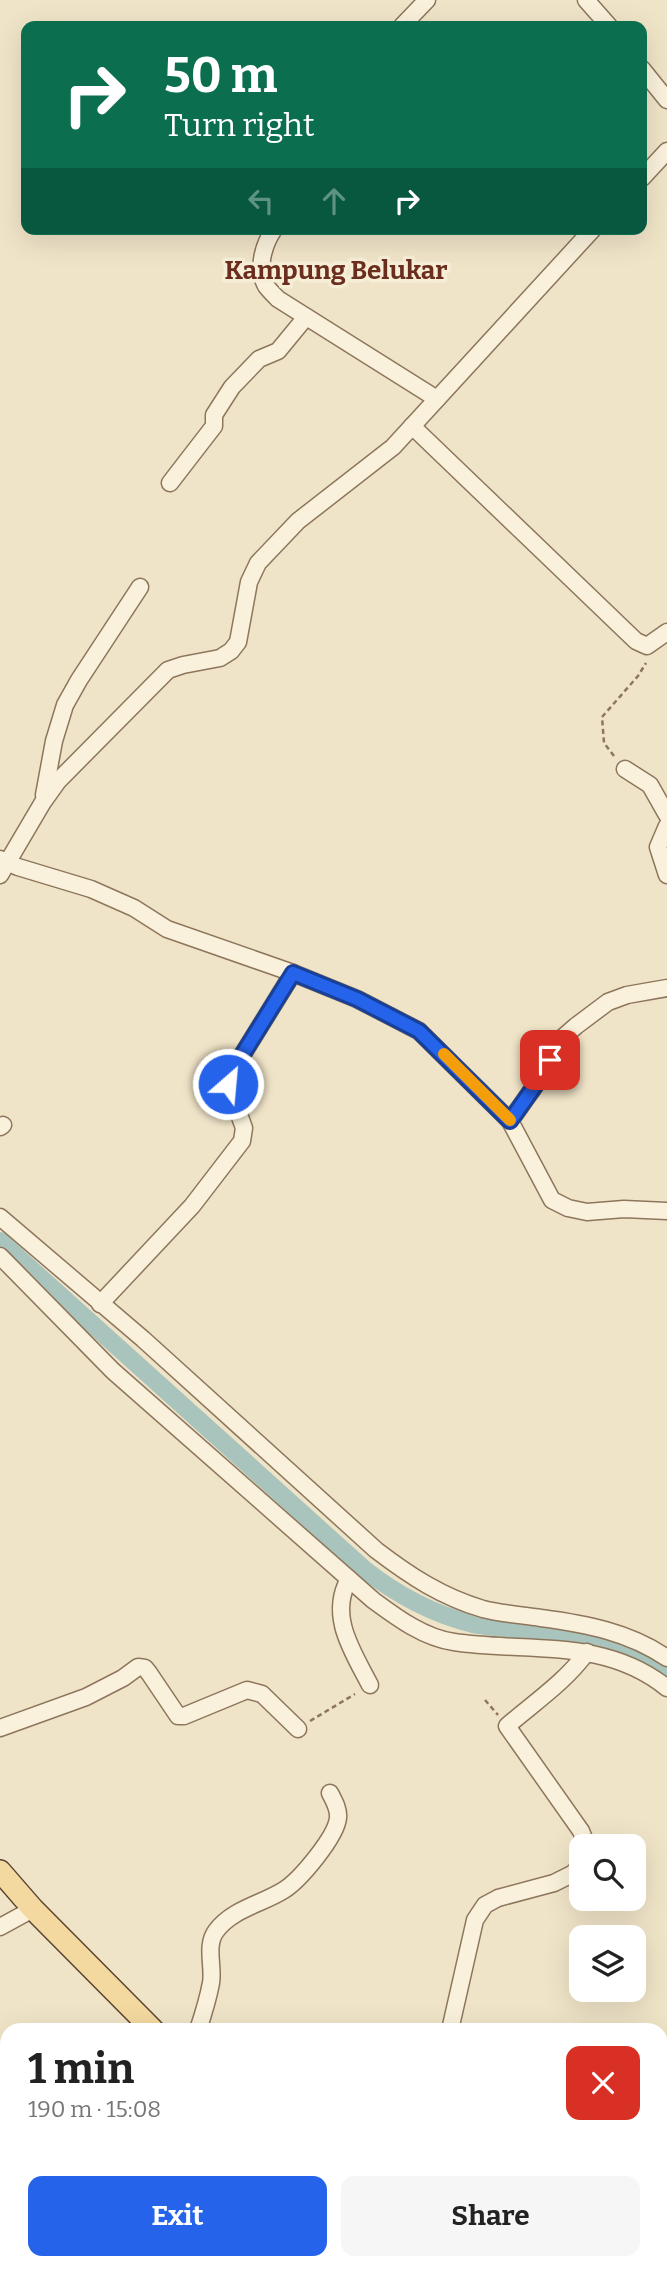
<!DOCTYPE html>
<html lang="en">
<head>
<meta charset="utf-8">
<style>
	body { margin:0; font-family:Bitter,serif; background:#f6f6f6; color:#222; height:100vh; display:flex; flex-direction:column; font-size:26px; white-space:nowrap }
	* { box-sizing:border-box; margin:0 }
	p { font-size:23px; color:#767676 }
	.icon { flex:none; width:38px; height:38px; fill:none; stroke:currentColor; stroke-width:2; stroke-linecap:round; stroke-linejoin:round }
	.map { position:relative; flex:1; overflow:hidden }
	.details { position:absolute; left:0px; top:2023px; width:668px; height:247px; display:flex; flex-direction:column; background:#fff; border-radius:21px 21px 0 0; box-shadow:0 7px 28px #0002 }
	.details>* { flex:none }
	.hud { position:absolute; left:21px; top:21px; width:626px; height:214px; border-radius:14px; box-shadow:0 7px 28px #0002; background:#0b6e4f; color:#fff; overflow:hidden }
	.controls { position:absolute; left:569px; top:1834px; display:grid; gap:14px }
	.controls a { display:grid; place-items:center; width:77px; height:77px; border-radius:14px; background:#fff; box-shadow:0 7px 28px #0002; font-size:35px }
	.pin { position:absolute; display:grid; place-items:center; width:60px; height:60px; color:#fff; margin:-30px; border-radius:14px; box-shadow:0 4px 10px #0006 }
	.me { position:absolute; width:77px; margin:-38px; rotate:27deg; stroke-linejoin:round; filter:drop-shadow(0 0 5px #0008) }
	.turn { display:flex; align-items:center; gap:24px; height:147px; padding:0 28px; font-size:32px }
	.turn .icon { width:91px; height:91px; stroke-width:2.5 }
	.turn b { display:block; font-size:49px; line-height:60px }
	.lanes { display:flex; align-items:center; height:66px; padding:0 28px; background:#0003; justify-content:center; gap:35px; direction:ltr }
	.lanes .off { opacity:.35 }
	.round { display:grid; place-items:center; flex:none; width:74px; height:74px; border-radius:14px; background:#f6f6f6 }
	.summary { display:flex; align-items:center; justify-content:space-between; height:119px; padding:0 28px }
	h1 { font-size:42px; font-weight:700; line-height:52px }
	.button { display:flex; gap:14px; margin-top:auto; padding:14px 28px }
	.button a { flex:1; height:80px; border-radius:14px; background:#2563eb; color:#fff; font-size:28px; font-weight:700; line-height:80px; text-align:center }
	.button a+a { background:#f6f6f6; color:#222 }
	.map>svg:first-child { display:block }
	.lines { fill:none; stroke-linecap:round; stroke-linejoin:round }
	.canal { stroke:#a9c4bc; stroke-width:18 }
	.minor-casing { stroke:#8d765c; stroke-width:19 }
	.major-casing { stroke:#5b4430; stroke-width:24 }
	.path { stroke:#8d765c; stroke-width:2.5; stroke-dasharray:5 3.5; stroke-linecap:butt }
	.minor { stroke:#faf1dc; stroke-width:16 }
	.major { stroke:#f3d9a0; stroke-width:21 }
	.route-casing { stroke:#184099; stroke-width:18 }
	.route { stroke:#2563eb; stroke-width:12 }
	.slow { stroke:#f59e0b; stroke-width:12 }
	.labels { text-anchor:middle; stroke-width:7; stroke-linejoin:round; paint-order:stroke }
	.quarter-label { font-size:26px; font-weight:bold; fill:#6b2e1e; stroke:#f7eed8 }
</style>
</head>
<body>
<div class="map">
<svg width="667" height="2269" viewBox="0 0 667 2269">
	<rect width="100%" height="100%" fill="#f0e4c8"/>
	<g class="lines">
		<path class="canal" d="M0,1241L364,1569C397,1595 432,1614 473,1624C486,1627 501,1627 515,1629C569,1635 622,1639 667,1672"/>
		<defs>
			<g id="minor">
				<polyline points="586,0 609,26"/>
				<polyline points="402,26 427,0"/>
				<polyline points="642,69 667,100"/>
				<polyline points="642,178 667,151"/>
				<path d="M274,229C264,244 256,268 266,286C269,290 274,295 278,299L437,399"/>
				<polyline points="412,426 636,641 647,646 667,632"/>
				<polyline points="170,483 214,426 214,415 232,387 259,359 278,351 306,317"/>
				<polyline points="625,769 650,785 667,815"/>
				<polyline points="44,795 54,741 65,705 79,680 140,587"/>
				<polyline points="667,826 658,847 667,875"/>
				<polyline points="0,859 18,867 91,889 134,908 167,929 293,973 357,999 419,1031 510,1121 552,1200 568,1208 587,1212 624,1209 667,1211"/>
				<polyline points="0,875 43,802 58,781 168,670 183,665 220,658 231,651 238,642 249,582 258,563 298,521 393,447 593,229"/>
				<polyline points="510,1121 539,1080 560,1040 576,1026 608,1002 627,995 667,988"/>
				<polyline points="0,1127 3,1125"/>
				<path d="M0,1217L143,1339L376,1550C410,1576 442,1597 483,1609C502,1614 522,1615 541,1618C586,1624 629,1632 667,1658"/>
				<path d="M0,1256L113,1371L373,1600C396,1617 424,1638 454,1642C528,1653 604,1637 667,1688"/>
				<polyline points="100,1304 192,1206 242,1141 244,1128 228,1084 228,1078 293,973"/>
				<path d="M349,1579C328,1616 353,1652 370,1685"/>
				<path d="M587,1652C565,1682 535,1702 507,1726L581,1831L587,1846"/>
				<polyline points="0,1728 86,1697 123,1678 138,1667 145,1668 149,1673 178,1716 184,1716 247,1690 262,1694 298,1729"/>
				<polyline points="0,1927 33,1909"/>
				<path d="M198,2030C203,2015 208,1999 211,1983C214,1967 205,1946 216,1931C232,1909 262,1904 284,1890C300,1880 336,1837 338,1818C339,1809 334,1801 330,1793"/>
				<polyline points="450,2030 475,1920 485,1905 498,1898 554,1883 572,1874 581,1866"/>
				<polyline points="662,2185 667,2186"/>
				<polyline points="456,2269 458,2263"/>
			</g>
			<g id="major">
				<polyline points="0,1871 33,1909 153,2030"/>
				<polyline points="392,2263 398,2269"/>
			</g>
		</defs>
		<use href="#minor" class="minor-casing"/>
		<use href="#major" class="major-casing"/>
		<g class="path">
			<polyline points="614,756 604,743 602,717 638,676 646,663"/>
			<polyline points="485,1700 498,1715"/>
			<polyline points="310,1721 355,1694"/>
		</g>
		<use href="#minor" class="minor"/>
		<use href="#major" class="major"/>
	</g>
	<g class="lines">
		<defs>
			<polyline id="route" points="228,1084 228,1078 293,973 357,999 419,1031 510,1121 539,1080 550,1060"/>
		</defs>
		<use href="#route" class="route-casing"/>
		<use href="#route" class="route"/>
		<polyline class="slow" points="444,1054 510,1120"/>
	</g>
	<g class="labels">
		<g class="quarter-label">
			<text x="336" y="279">Kampung Belukar</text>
		</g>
	</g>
</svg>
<div class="controls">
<a><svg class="icon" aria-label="search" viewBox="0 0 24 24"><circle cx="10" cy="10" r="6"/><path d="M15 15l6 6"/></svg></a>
<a><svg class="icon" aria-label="layers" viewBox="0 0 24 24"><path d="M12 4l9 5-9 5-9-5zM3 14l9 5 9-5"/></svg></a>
</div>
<div class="pin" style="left:550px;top:1060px;background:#d93025"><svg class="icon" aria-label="arrive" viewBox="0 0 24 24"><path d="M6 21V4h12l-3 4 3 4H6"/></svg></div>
<svg class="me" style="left:228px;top:1084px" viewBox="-20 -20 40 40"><circle r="17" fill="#2563eb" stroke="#fff" stroke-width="3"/><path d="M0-11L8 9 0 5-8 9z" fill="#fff"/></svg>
<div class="hud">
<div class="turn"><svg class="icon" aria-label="right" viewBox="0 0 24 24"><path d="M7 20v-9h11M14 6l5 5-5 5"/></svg><div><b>50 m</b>Turn right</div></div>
<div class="lanes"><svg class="icon off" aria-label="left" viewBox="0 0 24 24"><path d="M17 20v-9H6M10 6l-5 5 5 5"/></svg><svg class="icon off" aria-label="ahead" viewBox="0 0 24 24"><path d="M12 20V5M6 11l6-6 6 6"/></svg><svg class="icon" aria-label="right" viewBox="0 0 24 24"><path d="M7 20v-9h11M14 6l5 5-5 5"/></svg></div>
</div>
<section class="details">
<div class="summary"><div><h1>1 min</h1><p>190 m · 15:08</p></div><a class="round" style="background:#d93025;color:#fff"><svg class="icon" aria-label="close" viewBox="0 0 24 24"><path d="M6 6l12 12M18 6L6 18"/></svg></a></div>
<div class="button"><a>Exit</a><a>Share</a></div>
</section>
</div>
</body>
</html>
